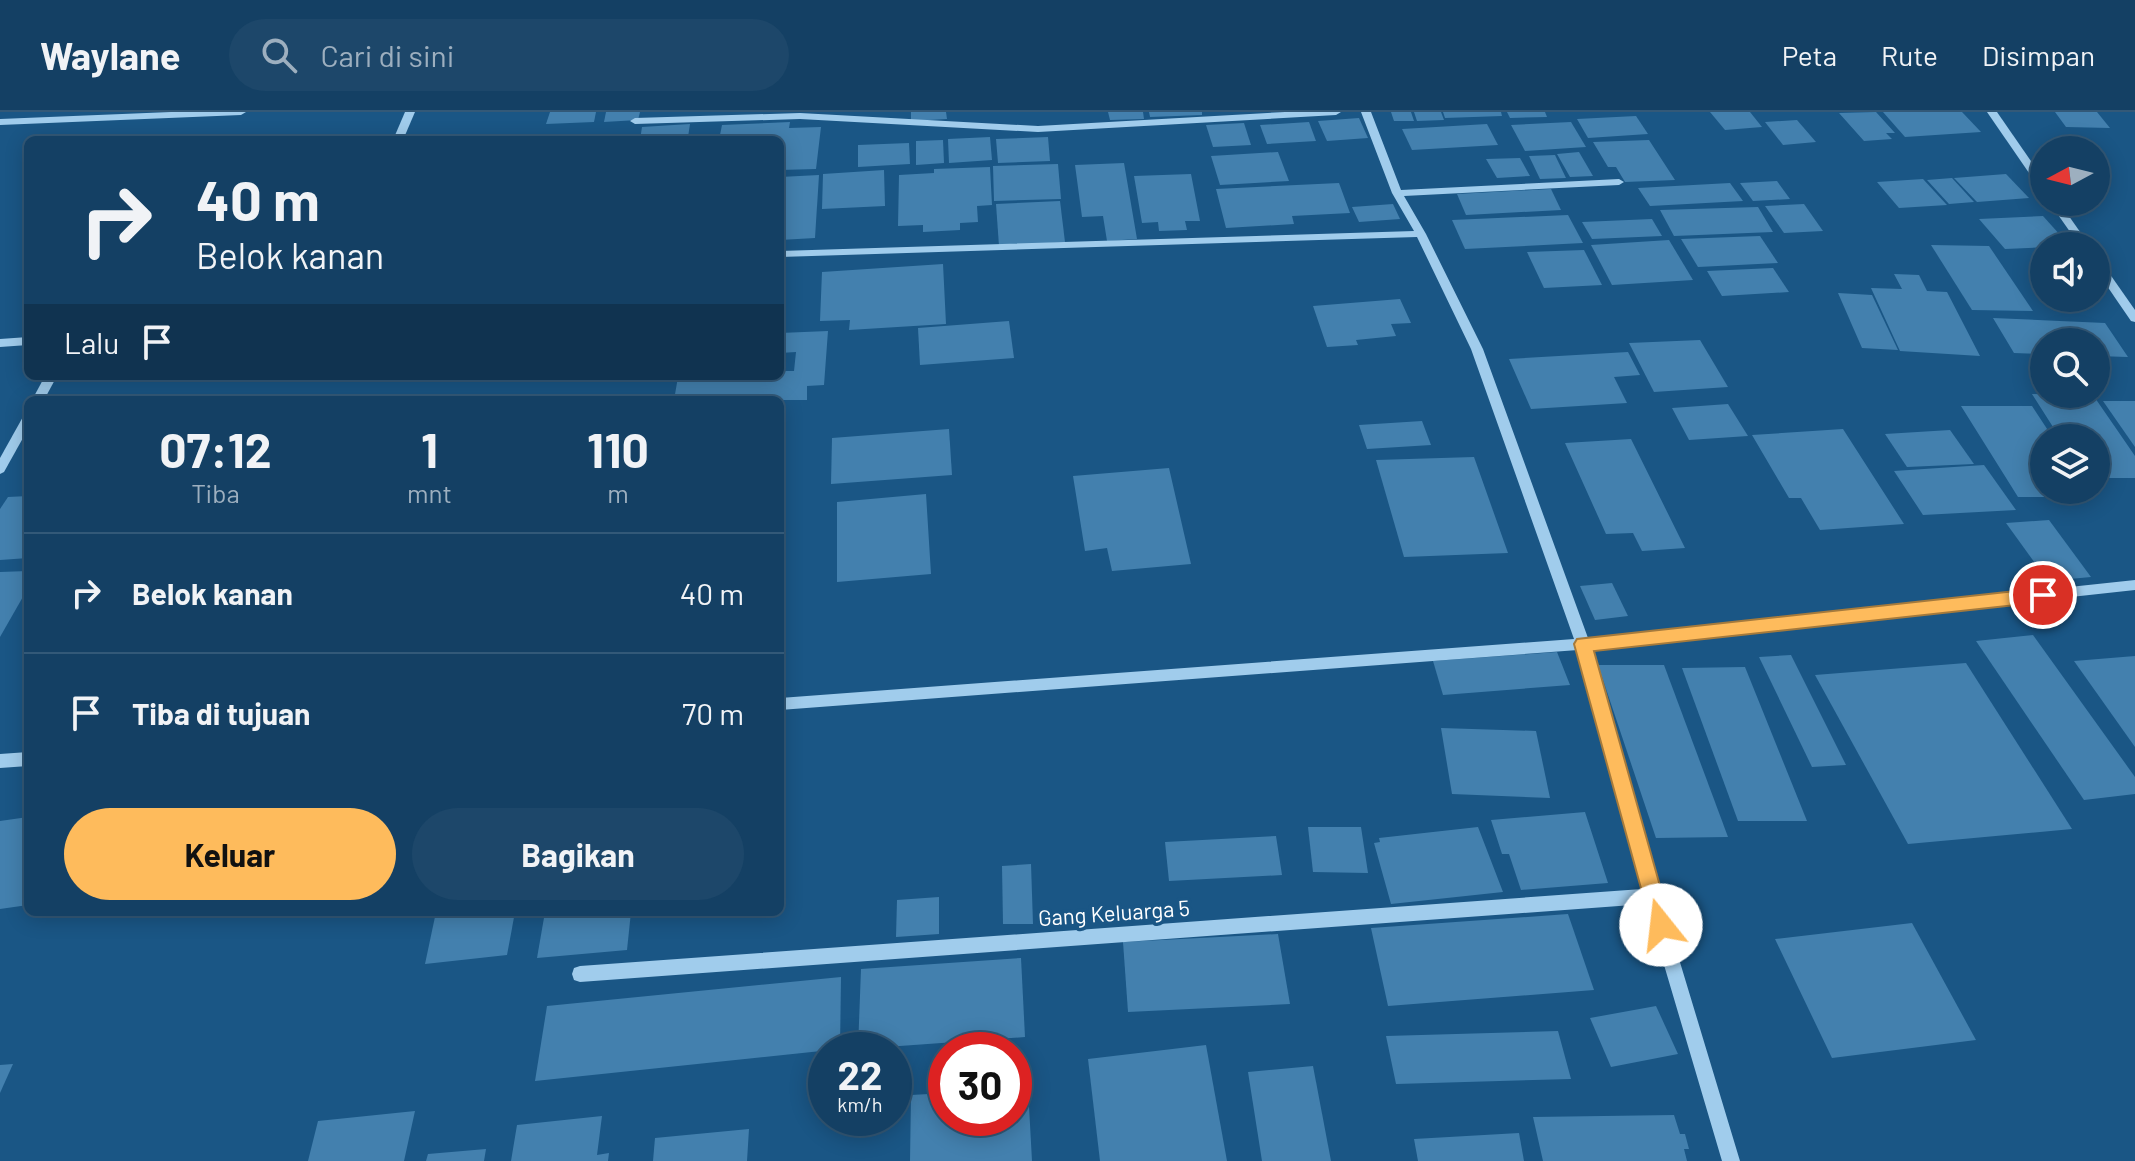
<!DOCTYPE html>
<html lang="id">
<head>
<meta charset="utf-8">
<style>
	body { margin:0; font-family:Barlow,sans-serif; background:#1d476a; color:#f1f3f6; height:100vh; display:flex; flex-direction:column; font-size:30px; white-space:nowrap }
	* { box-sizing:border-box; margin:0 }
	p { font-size:26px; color:#9dafbf }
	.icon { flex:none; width:44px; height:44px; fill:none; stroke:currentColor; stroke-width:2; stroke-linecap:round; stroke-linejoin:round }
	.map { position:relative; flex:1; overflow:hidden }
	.details { position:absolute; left:24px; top:284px; width:760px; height:520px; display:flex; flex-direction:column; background:#144064; border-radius:12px; box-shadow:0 4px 20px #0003,0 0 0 2px #335978 }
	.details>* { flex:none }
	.hud { position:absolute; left:24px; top:24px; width:760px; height:244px; border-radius:12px; box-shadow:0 4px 20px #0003,0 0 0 2px #335978; background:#144064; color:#f1f3f6; overflow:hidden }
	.needle { width:52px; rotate:263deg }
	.buttons { position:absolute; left:2030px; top:24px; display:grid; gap:16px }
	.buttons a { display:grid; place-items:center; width:80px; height:80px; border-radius:50%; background:#144064; box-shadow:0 4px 20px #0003,0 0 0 2px #335978; font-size:40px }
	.speed { position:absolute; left:808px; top:920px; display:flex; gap:16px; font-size:40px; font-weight:700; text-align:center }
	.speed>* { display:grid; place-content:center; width:104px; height:104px; border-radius:50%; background:#144064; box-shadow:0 4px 20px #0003,0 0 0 2px #335978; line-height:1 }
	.speed small { font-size:20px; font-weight:400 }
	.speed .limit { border:12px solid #d22; background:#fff; color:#111 }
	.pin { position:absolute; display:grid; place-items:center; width:68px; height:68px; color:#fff; margin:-34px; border:4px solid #fff; border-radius:50%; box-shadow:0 2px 8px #0007 }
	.me { position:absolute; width:88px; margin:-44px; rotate:344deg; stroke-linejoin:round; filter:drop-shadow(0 0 6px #0008) }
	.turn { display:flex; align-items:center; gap:28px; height:168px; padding:0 40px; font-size:36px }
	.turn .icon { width:104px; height:104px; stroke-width:2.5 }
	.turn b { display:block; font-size:56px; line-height:68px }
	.then { display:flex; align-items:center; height:76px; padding:0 40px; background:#0003; gap:16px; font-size:30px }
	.eta { display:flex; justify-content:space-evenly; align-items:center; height:136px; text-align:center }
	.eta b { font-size:48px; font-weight:700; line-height:56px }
	.cta { display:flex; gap:16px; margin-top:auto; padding:16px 40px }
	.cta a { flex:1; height:92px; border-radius:48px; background:#febb5c; color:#111; font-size:32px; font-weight:700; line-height:92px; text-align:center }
	.cta a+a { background:#1d476a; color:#f1f3f6 }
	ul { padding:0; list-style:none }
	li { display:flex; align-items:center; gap:24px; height:120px; padding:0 40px; border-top:2px solid #335978 }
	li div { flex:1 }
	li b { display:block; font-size:30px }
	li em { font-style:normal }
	header { display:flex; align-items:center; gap:48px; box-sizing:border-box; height:112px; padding:0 40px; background:#144064; border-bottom:2px solid #335978 }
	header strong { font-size:38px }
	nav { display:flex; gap:44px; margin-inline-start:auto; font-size:28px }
	.search { width:560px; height:72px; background:#1d476a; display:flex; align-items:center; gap:20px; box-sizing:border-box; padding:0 28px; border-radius:44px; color:#9dafbf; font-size:30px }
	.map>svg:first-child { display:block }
	.building { fill:#4380ae }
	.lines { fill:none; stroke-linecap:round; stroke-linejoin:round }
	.minor { fill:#a0ccec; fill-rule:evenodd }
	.route { fill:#febb5c; stroke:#a57a3c; stroke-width:2 }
	.labels { text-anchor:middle; stroke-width:7; stroke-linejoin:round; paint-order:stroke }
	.street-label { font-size:22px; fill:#fff; stroke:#1a5685 }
</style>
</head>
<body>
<header>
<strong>Waylane</strong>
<div class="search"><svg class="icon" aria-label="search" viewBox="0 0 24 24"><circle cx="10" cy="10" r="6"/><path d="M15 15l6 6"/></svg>Cari di sini</div>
<nav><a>Peta</a><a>Rute</a><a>Disimpan</a></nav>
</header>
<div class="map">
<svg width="2135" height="1049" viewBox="0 0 2135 1049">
	<rect width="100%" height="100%" fill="#1a5685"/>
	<g class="building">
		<polygon points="550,0 596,0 594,10 546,12"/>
		<polygon points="606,0 640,0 638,8 604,10"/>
		<polygon points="911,0 946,0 947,7 911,9"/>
		<polygon points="1108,0 1143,0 1144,7 1110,8"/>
		<polygon points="1149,0 1202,0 1202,3 1150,5"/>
		<polygon points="1391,0 1411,0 1414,9 1394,9"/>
		<polygon points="1414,0 1441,0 1444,8 1417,9"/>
		<polygon points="1443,0 1501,0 1502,4 1445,6"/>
		<polygon points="1507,0 1545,0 1547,5 1510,6"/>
		<polygon points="1710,0 1750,0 1762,15 1725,18"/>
		<polygon points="1876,0 1895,21 1886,21 1892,27 1864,29 1839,1"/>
		<polygon points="1883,0 1962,0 1981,20 1905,25"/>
		<polygon points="2055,0 2097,0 2110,16 2066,15"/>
		<polygon points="1636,4 1648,22 1588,26 1577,7"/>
		<polygon points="1359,6 1368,26 1327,29 1318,9"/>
		<polygon points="1797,8 1816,30 1783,33 1765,10"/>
		<polygon points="790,10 789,16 821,15 816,57 780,58 780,28 719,28 722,13"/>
		<polygon points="1309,10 1316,29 1267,32 1260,13"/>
		<polygon points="1571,10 1586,35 1525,39 1511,13"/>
		<polygon points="1244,11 1251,33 1213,35 1206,13"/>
		<polygon points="690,12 688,25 708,24 707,28 640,28 642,15"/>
		<polygon points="1487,12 1498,33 1412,38 1402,17"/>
		<polygon points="990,25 992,48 949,51 948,27"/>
		<polygon points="1048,25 1050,49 998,51 996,27"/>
		<polygon points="943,28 944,51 916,53 916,29"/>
		<polygon points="1649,28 1675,68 1625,70 1616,55 1608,55 1593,30"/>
		<polygon points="909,31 910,52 858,55 858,33"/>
		<polygon points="1278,40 1289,69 1220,73 1211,44"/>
		<polygon points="1579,40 1593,64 1570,65 1557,42"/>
		<polygon points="1555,43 1566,66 1540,67 1529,44"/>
		<polygon points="1520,46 1530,64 1497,66 1486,47"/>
		<polygon points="1124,51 1137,127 1107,129 1103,104 1082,105 1075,53"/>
		<polygon points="1058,52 1061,87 994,89 993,54"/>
		<polygon points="990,55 992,93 977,94 978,110 960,111 960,118 923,120 923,113 898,114 899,63 934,61 934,57"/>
		<polygon points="884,58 885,94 822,97 823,62"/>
		<polygon points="1191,62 1200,109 1185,109 1187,118 1159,119 1158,110 1142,111 1134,64"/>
		<polygon points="2006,62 2029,86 1977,90 1954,66"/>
		<polygon points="819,63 815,126 780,128 780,65"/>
		<polygon points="1952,66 1974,90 1949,92 1927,68"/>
		<polygon points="1923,67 1947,93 1899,96 1877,70"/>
		<polygon points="1777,69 1790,87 1753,89 1740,71"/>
		<polygon points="1339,71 1350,101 1292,104 1294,112 1226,116 1216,77"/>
		<polygon points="1730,71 1743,89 1650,94 1638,76"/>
		<polygon points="1551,77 1561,98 1466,103 1457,82"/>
		<polygon points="1060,89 1065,130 999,134 996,92"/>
		<polygon points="1393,92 1400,107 1359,110 1352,95"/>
		<polygon points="1804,92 1823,119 1784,121 1765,94"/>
		<polygon points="1758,95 1773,120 1674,124 1660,98"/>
		<polygon points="1568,103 1583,131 1465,137 1452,108"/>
		<polygon points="2043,104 2070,134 2005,137 1979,107"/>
		<polygon points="1652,107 1662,124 1592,127 1582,110"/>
		<polygon points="1760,124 1778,151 1698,155 1681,127"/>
		<polygon points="1669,128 1693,168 1612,173 1591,133"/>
		<polygon points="1931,133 1989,134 2033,199 1972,198"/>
		<polygon points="1584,138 1602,173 1544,176 1527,140"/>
		<polygon points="943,152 946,212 849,218 850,208 820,209 822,160"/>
		<polygon points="1773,156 1789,180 1722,184 1707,159"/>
		<polygon points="1894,162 1919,163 1927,179 1947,180 1980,244 1900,239 1871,176 1902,177"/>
		<polygon points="1838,181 1872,183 1898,238 1862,236"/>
		<polygon points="1400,187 1411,211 1391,212 1396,224 1356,228 1358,233 1327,235 1313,194"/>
		<polygon points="1993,206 2105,211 2128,245 2096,244 2096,230 2044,230 2044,242 2014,241"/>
		<polygon points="1009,209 1014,246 920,253 918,216"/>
		<polygon points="828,219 824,273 807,274 807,288 674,288 678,265 780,264 780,259 794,259 796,240 780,241 780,221"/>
		<polygon points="1700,228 1728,275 1654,280 1629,231"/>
		<polygon points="1628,240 1640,263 1614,265 1627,291 1531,297 1509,247"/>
		<polygon points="2032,282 2093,283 2135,344 2135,366 2096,366 2096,326 2060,326"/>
		<polygon points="2103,289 2135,289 2135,335"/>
		<polygon points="1728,292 1748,324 1689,328 1672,296"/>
		<polygon points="1961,294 2032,294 2053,326 2044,326 2044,378 2087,378 2092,385 2018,385"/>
		<polygon points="1422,309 1431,333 1367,337 1359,313"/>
		<polygon points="949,317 952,363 831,372 832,326"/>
		<polygon points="1843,317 1904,412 1820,418 1801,386 1789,386 1752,323"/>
		<polygon points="1950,318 1974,352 1907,355 1885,322"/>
		<polygon points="1631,327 1685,436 1642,439 1633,421 1606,422 1565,331"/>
		<polygon points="1474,345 1508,441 1404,445 1376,348"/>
		<polygon points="1984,353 2016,398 1923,403 1894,359"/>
		<polygon points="1169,356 1191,452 1112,459 1107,436 1085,439 1073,364"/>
		<polygon points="926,382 931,462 837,470 837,390"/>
		<polygon points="28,384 28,446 0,448 0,397 8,385"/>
		<polygon points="2049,408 2091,465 2048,469 2006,411"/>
		<polygon points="28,459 28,476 0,525 0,460"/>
		<polygon points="1612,471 1628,504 1595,508 1580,474"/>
		<polygon points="2033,523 2135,665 2135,682 2084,688 1976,529"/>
		<polygon points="1557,540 1570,573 1443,583 1433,549"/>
		<polygon points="1791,543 1846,653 1812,655 1759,545"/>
		<polygon points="2135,544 2135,635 2074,549"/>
		<polygon points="1966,551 2072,717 1908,732 1815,563"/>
		<polygon points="1598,553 1664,553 1728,725 1656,726"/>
		<polygon points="1745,555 1807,709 1738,709 1682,556"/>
		<polygon points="1441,616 1536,619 1550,686 1452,682"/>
		<polygon points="1585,700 1608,771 1521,778 1509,742 1502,742 1491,708"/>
		<polygon points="28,705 28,793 0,797 0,709"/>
		<polygon points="1308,715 1361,715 1368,761 1313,760"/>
		<polygon points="1478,715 1503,780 1391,792 1374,731 1380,730 1379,726"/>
		<polygon points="1276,724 1282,763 1169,769 1165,730"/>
		<polygon points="1031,752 1033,812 1003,812 1002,754"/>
		<polygon points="939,785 939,822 896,825 897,788"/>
		<polygon points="436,800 515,800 507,843 425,852"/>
		<polygon points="545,800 631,800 627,838 537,846"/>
		<polygon points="1568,802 1594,878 1388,894 1371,816"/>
		<polygon points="1912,811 1976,928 1832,946 1775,827"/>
		<polygon points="1278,822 1290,892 1128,900 1123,830"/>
		<polygon points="1021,846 1025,925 858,937 861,857"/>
		<polygon points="841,865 840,937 535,969 547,894"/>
		<polygon points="1656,894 1678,942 1611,955 1590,906"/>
		<polygon points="1558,919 1571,967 1396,972 1386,924"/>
		<polygon points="1206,933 1227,1049 1100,1049 1088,947"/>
		<polygon points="13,952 0,981 0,953"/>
		<polygon points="1313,954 1331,1049 1262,1049 1248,960"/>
		<polygon points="1028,976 1032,1049 910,1049 911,983 946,981 946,1006 1014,1006 1014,977"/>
		<polygon points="415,999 404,1049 308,1049 318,1009"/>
		<polygon points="1674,1003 1680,1022 1685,1022 1689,1037 1684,1037 1687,1049 1543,1049 1533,1005"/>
		<polygon points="602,1004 597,1043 609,1041 608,1049 511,1049 517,1013"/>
		<polygon points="749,1017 747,1049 653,1049 655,1026"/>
		<polygon points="1519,1021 1524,1049 1418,1049 1414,1027"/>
		<polygon points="486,1037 484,1049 426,1049 428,1042"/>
	</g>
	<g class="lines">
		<g class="minor">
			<polygon points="171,0 246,0 241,3 0,13 0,7"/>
			<polygon points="405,0 415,0 403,28 393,28"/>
			<polygon points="1285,0 1341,0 1336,3 1038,20 800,7 635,12 630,9 635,6 800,1 1038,14"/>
			<polygon points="1361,0 1371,0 1401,78 1619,67 1624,70 1619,73 1404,84 1426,122 1483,237 1588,526 2135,468 2135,478 1591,537 1660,784 1740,1049 1722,1049 1646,792 580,870 574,868 572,862 574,856 580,854 1642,777 1578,538 780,598 780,586 1574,527 1471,237 1417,125 780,145 780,139 1414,119 1392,81"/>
			<polygon points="1987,0 1997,0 2044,68 2044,78 2040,77"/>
			<polygon points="2049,90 2059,90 2090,134 2080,134"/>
			<polygon points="2096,147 2100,148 2135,198 2135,210 2131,209 2096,158"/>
			<polygon points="28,225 28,233 0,235 0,227"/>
			<polygon points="45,264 57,264 44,288 32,288"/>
			<polygon points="28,302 28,317 4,360 0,362 0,346 24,303"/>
			<polygon points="28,640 28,654 0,656 0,642"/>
		</g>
	</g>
	<polygon class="route" points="2043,476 2052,483 2043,490 1594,539 1671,813 1668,820 1661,823 1653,820 1574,532 1577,527"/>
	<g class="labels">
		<g class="street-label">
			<text transform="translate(1114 801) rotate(-4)" y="8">Gang Keluarga 5</text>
		</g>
	</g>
</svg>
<div class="buttons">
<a><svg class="needle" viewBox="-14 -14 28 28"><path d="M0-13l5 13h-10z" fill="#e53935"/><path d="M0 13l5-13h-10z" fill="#9dafbf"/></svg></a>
<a><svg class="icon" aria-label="sound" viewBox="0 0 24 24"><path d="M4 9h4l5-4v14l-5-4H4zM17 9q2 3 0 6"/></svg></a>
<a><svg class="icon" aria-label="search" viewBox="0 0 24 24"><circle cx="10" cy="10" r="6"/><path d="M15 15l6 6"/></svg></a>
<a><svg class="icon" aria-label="layers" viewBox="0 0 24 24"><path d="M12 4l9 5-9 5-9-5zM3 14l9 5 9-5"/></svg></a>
</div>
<div class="speed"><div>22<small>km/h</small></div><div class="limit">30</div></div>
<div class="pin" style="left:2043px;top:483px;background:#d93025"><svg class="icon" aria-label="arrive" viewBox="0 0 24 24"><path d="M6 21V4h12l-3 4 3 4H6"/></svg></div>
<svg class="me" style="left:1661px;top:813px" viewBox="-20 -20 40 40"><circle r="19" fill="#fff"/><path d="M0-13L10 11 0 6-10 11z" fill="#febb5c"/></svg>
<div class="hud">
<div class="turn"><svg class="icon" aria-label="right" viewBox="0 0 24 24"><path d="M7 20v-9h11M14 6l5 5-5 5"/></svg><div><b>40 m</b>Belok kanan</div></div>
<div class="then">Lalu<svg class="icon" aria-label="arrive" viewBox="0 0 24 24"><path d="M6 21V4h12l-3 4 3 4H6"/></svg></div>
</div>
<section class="details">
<div class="eta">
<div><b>07:12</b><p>Tiba</p></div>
<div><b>1</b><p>mnt</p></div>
<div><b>110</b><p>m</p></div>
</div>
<ul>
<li><svg class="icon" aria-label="right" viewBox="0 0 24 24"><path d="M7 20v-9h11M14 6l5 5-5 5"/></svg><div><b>Belok kanan</b></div><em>40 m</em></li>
<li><svg class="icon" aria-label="arrive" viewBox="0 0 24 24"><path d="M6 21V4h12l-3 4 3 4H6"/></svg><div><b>Tiba di tujuan</b></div><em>70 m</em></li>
</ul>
<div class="cta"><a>Keluar</a><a>Bagikan</a></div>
</section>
</div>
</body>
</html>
